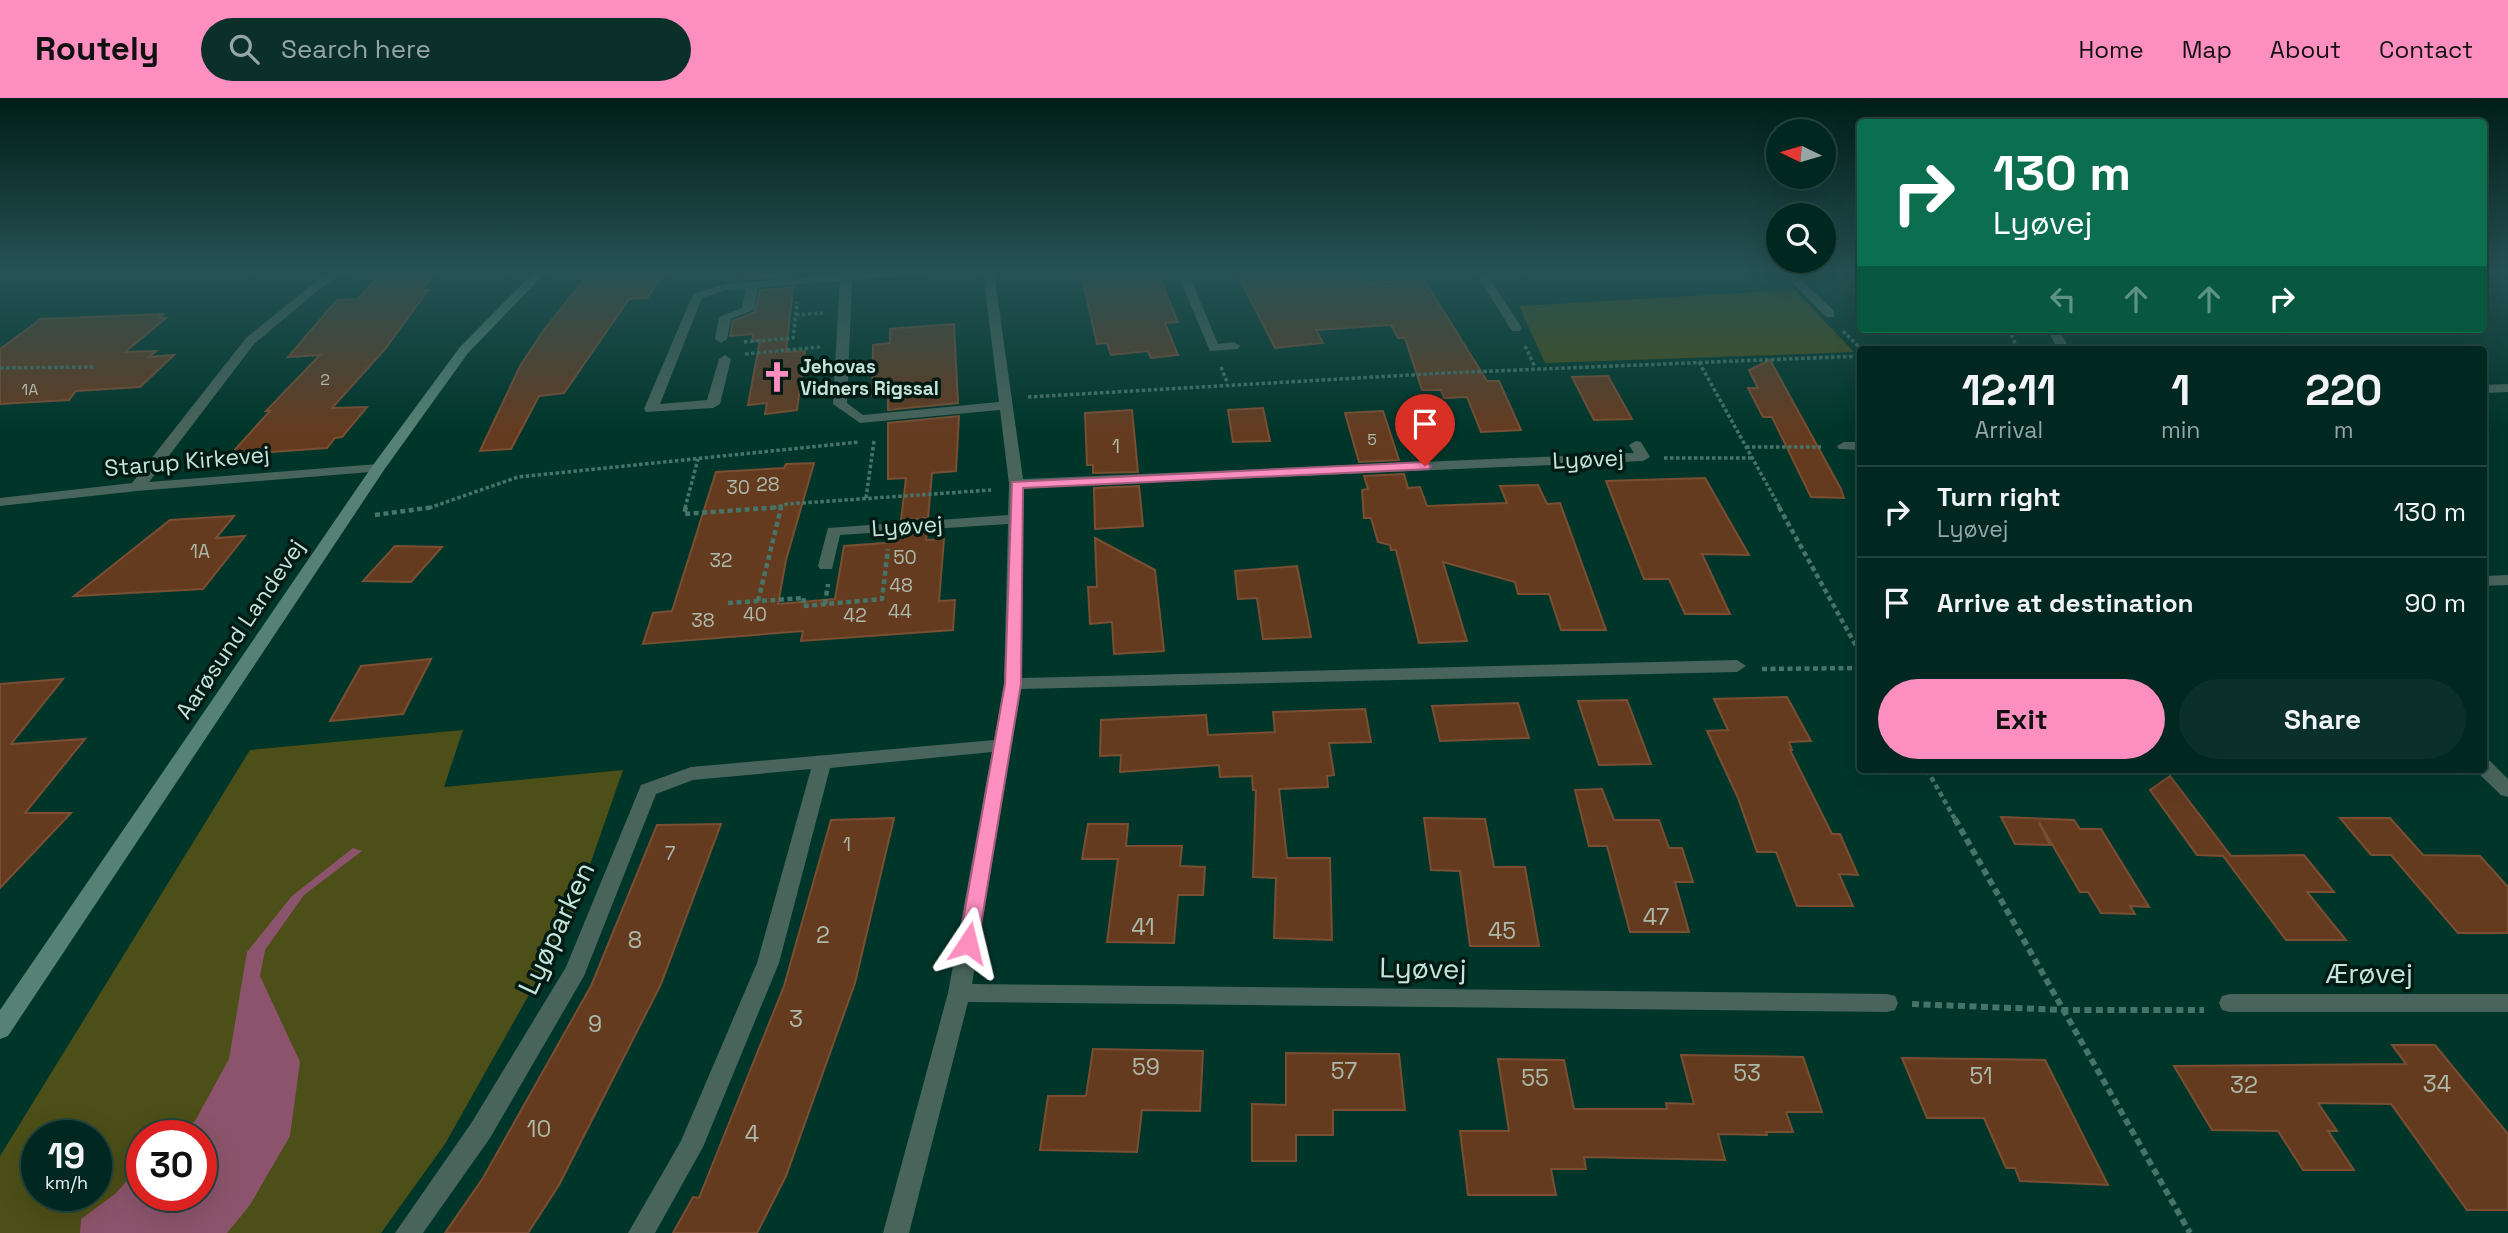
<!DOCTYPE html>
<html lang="en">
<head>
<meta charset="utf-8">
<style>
	body { margin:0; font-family:"Space Grotesk",sans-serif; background:#0a3029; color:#f1f3f6; height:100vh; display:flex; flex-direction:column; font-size:26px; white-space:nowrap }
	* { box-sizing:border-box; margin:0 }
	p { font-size:23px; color:#95a6a5 }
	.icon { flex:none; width:38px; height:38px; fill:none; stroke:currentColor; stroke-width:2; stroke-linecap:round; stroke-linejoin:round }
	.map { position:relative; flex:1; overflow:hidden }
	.details { position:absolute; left:1857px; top:248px; width:630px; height:427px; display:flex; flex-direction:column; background:#002820; border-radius:7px; box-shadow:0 7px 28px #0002,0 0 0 2px #22443e }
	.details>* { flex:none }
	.guide { position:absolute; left:1857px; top:21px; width:630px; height:214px; border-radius:7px; box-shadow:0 7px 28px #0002,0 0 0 2px #22443e; background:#0b6e4f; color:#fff; overflow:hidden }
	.needle { width:46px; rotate:275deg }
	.fabs { position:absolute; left:1766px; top:21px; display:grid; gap:14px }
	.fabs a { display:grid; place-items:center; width:70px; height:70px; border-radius:50%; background:#002820; box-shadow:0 7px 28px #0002,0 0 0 2px #22443e; font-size:35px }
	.speed { position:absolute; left:21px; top:1022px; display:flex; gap:14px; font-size:35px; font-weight:700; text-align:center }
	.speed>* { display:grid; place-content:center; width:91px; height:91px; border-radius:50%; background:#002820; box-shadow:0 7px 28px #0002,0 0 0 2px #22443e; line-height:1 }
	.speed small { font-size:18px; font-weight:400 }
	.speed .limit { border:10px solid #d22; background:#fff; color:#111 }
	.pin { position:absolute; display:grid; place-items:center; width:60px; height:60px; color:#fff; margin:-72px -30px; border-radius:50% 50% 50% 0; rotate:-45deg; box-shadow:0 0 7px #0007 }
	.pin .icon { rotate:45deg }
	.me { position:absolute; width:77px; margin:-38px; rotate:10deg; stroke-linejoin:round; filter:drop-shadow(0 0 5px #0008) }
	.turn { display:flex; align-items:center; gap:24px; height:147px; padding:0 21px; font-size:32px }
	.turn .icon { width:91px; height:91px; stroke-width:2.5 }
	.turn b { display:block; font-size:49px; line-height:60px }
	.lanes { display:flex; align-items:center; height:66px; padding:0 21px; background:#0003; justify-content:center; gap:35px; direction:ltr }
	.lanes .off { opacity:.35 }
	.eta { display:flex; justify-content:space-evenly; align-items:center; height:119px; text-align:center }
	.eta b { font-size:42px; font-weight:700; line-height:49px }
	.action { display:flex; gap:14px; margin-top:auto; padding:14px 21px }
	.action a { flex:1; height:80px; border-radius:42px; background:#fd8ec0; color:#111; font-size:28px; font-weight:700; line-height:80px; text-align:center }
	.action a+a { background:#0a3029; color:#f1f3f6 }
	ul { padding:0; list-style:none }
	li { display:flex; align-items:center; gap:21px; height:91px; padding:0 21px; border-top:2px solid #22443e }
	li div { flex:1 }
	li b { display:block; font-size:26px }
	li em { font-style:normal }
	header { display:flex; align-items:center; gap:42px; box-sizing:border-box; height:98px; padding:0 35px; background:#fd8ec0; color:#111 }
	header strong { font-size:33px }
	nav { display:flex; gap:38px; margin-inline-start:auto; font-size:24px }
	.search { width:490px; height:63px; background:#0a3029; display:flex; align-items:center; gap:18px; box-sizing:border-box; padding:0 24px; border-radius:38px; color:#95a6a5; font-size:26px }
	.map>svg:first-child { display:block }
	.green { fill:#4c4f17; fill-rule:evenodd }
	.water { fill:#8c546c }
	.building { fill:#653b20; stroke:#7a4e33; stroke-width:2 }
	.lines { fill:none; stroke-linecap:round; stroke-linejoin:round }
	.path-far2 { stroke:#467468; stroke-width:3.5; stroke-dasharray:3.5 2.5; stroke-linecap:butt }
	.path-far1 { stroke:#467468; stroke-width:4.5; stroke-dasharray:5 3.5; stroke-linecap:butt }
	.path { stroke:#467468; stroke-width:6; stroke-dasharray:7 4.5; stroke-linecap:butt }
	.lane { fill:#48645b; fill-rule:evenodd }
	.street { fill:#48645b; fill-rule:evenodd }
	.secondary { fill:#558274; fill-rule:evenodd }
	.route { fill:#fd8ec0; stroke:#a45c7d; stroke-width:2 }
	.labels { text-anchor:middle; stroke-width:7; stroke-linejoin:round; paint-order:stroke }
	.far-number-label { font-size:16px; fill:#adbaab }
	.far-poi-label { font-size:19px; font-weight:bold; fill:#c5e4d9; stroke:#011a13; text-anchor:start }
	.number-label { font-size:19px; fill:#adbaab }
	.street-label { font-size:23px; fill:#c5e4d9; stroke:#011a13 }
	.near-number-label { font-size:23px; fill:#adbaab }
	.near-street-label { font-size:28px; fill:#c5e4d9; stroke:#011a13 }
</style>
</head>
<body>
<header>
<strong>Routely</strong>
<div class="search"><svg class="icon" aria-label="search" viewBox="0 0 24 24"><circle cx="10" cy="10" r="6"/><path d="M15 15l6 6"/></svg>Search here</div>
<nav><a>Home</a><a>Map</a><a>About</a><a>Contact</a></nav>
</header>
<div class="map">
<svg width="2508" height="1135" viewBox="0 0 2508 1135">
	<rect width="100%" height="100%" fill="#00362a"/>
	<g class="green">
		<polygon points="1795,192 1854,254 1545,265 1519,208"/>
		<path d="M463,632L444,689L623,672L570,824L445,1046L381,1135H0V1058L250,652ZM37,1038H96V1097H37ZM142,1038H201V1097H142Z"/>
	</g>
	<polygon class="water" points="353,750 362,753 304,797 265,852 260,878 300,964 290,1038 250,1107 227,1135 80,1135 81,1121 115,1096 142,1066 142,1097 201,1097 201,1038 177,1038 195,1023 229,961 247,854 292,798"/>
	<g class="building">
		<polygon points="382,174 436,174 421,192 428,192 385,251 332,310 367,309 342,339 335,340 327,350 230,357 270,313 266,313 320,257 288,259 337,202 358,201"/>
		<polygon points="590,174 665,174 647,200 629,201 564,295 539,298 511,351 480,353 520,268 544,232"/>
		<polygon points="742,174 794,174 794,177 740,182"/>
		<polygon points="1081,174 1157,174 1178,224 1165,225 1178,257 1151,260 1148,253 1111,257 1107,245 1097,246"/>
		<polygon points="1236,174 1357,174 1363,185 1424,182 1487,283 1499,283 1521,332 1481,334 1467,299 1444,300 1441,292 1422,292 1405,240 1398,240 1391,227 1316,232 1323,245 1275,250"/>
		<polygon points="793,189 786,254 805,253 797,312 765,316 767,305 748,307 760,242 752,243 753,236 730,238 733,223 755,214 760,192"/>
		<polygon points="163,216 159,220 166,220 125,254 156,253 149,259 174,257 140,289 76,293 69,302 0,306 0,251 41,221"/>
		<polygon points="954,226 958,305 888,312 888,296 872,298 873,247 890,245 890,231"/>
		<polygon points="1770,262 1841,391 1844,400 1811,399 1772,319 1763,319 1748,290 1758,290 1749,272"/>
		<polygon points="1608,278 1632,321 1594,322 1572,279"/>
		<polygon points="1263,310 1270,343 1233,344 1228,312"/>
		<polygon points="1132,312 1138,374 1093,375 1093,367 1087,367 1085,315"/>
		<polygon points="1383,313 1399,362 1359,364 1345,315"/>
		<polygon points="959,318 956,373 932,375 928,420 901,422 906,380 888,381 888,325"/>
		<polygon points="814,365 786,462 778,506 835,501 844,448 898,444 899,436 927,434 926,442 944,441 939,503 955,502 953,532 801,543 803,533 643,546 653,515 672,513 716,374 784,370 786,366"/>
		<polygon points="1404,376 1408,390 1420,389 1427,408 1507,405 1500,388 1538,387 1547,406 1560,405 1606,532 1561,532 1549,496 1518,496 1515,484 1443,464 1467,543 1419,545 1396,452 1391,452 1390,447 1378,444 1371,420 1364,420 1362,392 1368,391 1364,378"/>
		<polygon points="1705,380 1749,457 1702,456 1730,516 1685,516 1669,481 1644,481 1606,383"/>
		<polygon points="1139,388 1143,428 1095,431 1094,390"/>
		<polygon points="234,418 216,440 245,438 203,491 74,498 170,422"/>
		<polygon points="1095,440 1155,472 1164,553 1114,556 1112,524 1090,526 1088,489 1097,489"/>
		<polygon points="395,448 442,449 411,484 363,483"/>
		<polygon points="1297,468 1311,539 1263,541 1257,500 1238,501 1235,473"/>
		<polygon points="431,561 403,616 330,623 361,568"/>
		<polygon points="63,581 11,646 85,641 25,715 71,715 0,790 0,586"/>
		<polygon points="1787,599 1811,643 1789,644 1792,652 1790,652 1832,736 1840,736 1858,777 1839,776 1853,808 1797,808 1776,754 1757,754 1738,700 1707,633 1728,632 1714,601"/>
		<polygon points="1627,602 1651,666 1599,667 1578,603"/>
		<polygon points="1518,605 1529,640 1440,643 1432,608"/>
		<polygon points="1365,611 1371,644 1329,645 1334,677 1327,678 1328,689 1279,691 1287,760 1330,760 1332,842 1274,840 1276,780 1253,779 1256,692 1253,692 1252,678 1220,679 1219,667 1120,674 1121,657 1100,658 1101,622 1206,617 1208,637 1275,634 1273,614"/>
		<polygon points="2170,678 2231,758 2304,757 2334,794 2307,794 2346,842 2286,842 2223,758 2197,757 2150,692"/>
		<polygon points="1602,691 1614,722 1659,722 1669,750 1682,750 1693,784 1675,784 1689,834 1630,834 1607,748 1589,748 1575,692"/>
		<polygon points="2001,719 2074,722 2080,731 2101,731 2149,809 2130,808 2135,816 2101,815 2088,794 2080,794 2039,724 2050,747 2015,746"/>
		<polygon points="894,720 855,885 786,1078 757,1135 673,1135 693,1099 699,1100 784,888 831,722"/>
		<polygon points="1424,720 1485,721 1494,769 1525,769 1539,848 1470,848 1460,773 1431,772"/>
		<polygon points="2340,720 2390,720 2423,757 2480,758 2508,789 2508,835 2458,835 2391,757 2371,757"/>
		<polygon points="721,726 661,886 559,1087 528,1135 445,1135 483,1080 591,888 657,727"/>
		<polygon points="1088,726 1128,726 1126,748 1182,748 1180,768 1205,769 1203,797 1178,797 1174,845 1107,844 1118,761 1082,761"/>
		<polygon points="2392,947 2435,947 2508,1036 2508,1112 2467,1112 2391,1006 2318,1005 2337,1033 2328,1033 2354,1072 2303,1072 2278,1033 2212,1032 2174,968 2406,966"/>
		<polygon points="1093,951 1203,953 1200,1013 1142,1012 1137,1054 1040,1052 1048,998 1086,998"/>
		<polygon points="1286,955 1399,956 1405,1012 1333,1012 1333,1037 1296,1037 1296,1063 1252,1063 1252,1006 1286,1007"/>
		<polygon points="1681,957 1803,959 1822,1014 1786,1014 1793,1034 1766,1034 1767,1037 1718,1036 1725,1062 1584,1059 1586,1071 1551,1071 1556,1097 1468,1097 1460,1033 1509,1033 1498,961 1564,962 1574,1011 1667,1011 1666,1005 1694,1006"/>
		<polygon points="1902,960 2045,962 2108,1087 2020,1083 2015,1070 2006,1070 1984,1020 1927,1020"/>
	</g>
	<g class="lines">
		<g class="path-far2">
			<polyline points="796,217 823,215"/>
			<polyline points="2009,231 2018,252"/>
			<polyline points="1843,233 1862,252"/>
			<polyline points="744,244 793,240 797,204"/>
			<polyline points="1525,248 1535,269"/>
			<polyline points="2019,252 2039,251"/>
			<polyline points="745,256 820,249"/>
			<polyline points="1699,264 1780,410"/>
			<polyline points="1221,269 1227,284"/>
			<polyline points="0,270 95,269"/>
			<polyline points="1028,299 1444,275 1860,258"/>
			<polyline points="1746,349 1821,349"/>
			<polyline points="1664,360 1753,360"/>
			<polyline points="866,400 874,343"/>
			<polyline points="429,410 518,379 859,344"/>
			<polyline points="685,410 698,361"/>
			<polyline points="773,410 787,406 991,392"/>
		</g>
		<g class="path-far1">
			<polyline points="686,409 684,416 783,409"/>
			<polyline points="1779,409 1860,555"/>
			<polyline points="375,417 434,409"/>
			<polyline points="758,503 781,410"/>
			<polyline points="728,505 804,500 803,508 882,501 888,451"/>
			<polyline points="825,506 828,486"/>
			<polyline points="1762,571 1860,570"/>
			<polyline points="1927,672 1956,723"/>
		</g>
		<g class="path">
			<polyline points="1955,721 2190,1135"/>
			<polyline points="1912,906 2064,912 2204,912"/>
		</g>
		<polygon class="lane" points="841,174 851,174 852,179 846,182 758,190 754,212 731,221 727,241 721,245 715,241 719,219 742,210 746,191 726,192 702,200 660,306 707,302 719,261 725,257 731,261 720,306 713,310 646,314 644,311 693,196 725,186 840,176"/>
		<g class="street">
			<polygon points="333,174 346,174 321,190 254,246 149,384 378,366 383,367 383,373 137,393 0,408 0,400 132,385 246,240 313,186"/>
			<polygon points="873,174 923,174 917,177 852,182 847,305 863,317 999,304 983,174 994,174 1023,381 1634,355 1629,347 1636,343 1641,344 1650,359 1643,363 1023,390 1022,580 1737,562 1746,568 1737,574 1021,591 972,886 1887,896 1895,898 1898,905 1895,912 1887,914 968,904 909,1135 883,1135 948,895 992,654 830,670 779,865 703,1049 655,1135 628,1135 681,1043 757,865 811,671 693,682 656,696 584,878 490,1040 423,1135 395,1135 472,1024 566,869 641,687 691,669 994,642 1004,586 1008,426 840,437 832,471 820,471 818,468 828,430 1008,417 1009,386 1000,312 860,325 833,306 840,179 846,176"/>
			<polygon points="1177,174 1188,174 1218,246 1234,244 1240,248 1238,251 1210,253"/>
			<polygon points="1475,174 1485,174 1522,230 1520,233 1512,233"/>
			<polygon points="1782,174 1793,174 1834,213 1834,219 1826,219"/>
			<polygon points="2047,231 2059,231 2070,252 2058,252"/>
			<polygon points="2508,286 2508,294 2483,295 2483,287"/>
			<polygon points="1844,344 1860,344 1860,352 1839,351 1837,348"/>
			<polygon points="2508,477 2508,487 2483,488 2483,478"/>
			<polygon points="2483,662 2490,663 2508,681 2508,699 2501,697 2476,673 2483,672"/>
			<polygon points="2230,896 2508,896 2508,914 2230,914 2222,912 2219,905 2222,898"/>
		</g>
		<polygon class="secondary" points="534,174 546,174 468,255 384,372 8,938 0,941 0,912 373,367 460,249"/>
	</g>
	<linearGradient id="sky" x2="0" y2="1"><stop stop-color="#001e17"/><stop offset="0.52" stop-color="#265255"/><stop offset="1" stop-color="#265255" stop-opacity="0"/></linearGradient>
	<rect width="2508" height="333" fill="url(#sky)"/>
	<polygon class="route" points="1425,364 1431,368 1429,371 1023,390 1021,586 978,845 975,851 961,851 959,845 1005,586 1012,384"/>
	<defs>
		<symbol id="church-bare" viewBox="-9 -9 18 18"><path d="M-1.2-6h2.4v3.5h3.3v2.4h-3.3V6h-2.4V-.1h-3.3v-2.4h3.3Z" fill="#fd8ec0" stroke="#011a13" stroke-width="2.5" paint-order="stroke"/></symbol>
	</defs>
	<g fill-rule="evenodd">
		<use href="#church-bare" x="755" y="257" width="44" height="44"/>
	</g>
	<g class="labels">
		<g class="far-number-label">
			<text x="325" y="287">2</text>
			<text x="30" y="297">1A</text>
			<text x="1372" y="347">5</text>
		</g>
		<g class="far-poi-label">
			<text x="800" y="275">Jehovas<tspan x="800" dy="22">Vidners Rigssal</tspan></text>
		</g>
		<g class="number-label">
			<text x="1116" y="355">1</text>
			<text x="768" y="393">28</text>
			<text x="738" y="396">30</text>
			<text x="200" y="460">1A</text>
			<text x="905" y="466">50</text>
			<text x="721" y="469">32</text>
			<text x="901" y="494">48</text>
			<text x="900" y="520">44</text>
			<text x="755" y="523">40</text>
			<text x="855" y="524">42</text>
			<text x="703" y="529">38</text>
			<text x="847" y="753">1</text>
			<text x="670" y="762">7</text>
		</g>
		<g class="street-label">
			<text transform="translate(1588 361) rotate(-3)" y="8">Lyøvej</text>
			<text transform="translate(187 363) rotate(-5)" y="8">Starup Kirkevej</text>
			<text transform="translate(907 428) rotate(-4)" y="8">Lyøvej</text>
			<text transform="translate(240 531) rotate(-56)" y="8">Aarøsund Landevej</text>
		</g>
		<g class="near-number-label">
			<text x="1656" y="827">47</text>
			<text x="1143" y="837">41</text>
			<text x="1502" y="841">45</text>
			<text x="823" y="845">2</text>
			<text x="635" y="850">8</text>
			<text x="796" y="929">3</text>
			<text x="595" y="934">9</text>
			<text x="1146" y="977">59</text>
			<text x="1344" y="981">57</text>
			<text x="1747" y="983">53</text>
			<text x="1981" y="986">51</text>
			<text x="1535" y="988">55</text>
			<text x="2437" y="994">34</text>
			<text x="2244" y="995">32</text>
			<text x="539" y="1039">10</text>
			<text x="752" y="1044">4</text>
		</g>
		<g class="near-street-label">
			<text transform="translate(556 830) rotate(-65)" y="10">Lyøparken</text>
			<text transform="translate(1423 870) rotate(1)" y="10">Lyøvej</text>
			<text x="2369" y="885">Ærøvej</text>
		</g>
	</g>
</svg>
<div class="fabs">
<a><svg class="needle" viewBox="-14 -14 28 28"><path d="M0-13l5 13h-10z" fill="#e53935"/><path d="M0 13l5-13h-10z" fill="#95a6a5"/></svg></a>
<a><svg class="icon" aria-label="search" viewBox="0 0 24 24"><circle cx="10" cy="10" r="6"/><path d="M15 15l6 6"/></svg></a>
</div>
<div class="speed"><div>19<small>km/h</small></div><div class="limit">30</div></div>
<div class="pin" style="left:1425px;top:368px;background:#d93025"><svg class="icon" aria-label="arrive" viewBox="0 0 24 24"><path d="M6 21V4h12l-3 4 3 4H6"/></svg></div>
<svg class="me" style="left:968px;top:845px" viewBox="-20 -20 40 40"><path d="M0-17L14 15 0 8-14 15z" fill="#fd8ec0" stroke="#fff" stroke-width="4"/></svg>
<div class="guide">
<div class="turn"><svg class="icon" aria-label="right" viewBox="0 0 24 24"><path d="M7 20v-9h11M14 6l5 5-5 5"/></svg><div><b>130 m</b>Lyøvej</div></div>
<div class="lanes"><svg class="icon off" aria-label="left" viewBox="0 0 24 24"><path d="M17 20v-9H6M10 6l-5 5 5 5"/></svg><svg class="icon off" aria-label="ahead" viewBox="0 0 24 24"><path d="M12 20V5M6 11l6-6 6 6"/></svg><svg class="icon off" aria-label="ahead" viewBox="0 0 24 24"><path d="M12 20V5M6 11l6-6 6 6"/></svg><svg class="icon" aria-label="right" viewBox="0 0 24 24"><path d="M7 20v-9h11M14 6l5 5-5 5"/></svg></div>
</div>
<section class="details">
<div class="eta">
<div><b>12:11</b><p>Arrival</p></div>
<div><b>1</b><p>min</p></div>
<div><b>220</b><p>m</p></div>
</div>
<ul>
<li><svg class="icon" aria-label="right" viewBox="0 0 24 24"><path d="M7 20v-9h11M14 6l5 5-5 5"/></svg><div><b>Turn right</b><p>Lyøvej</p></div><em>130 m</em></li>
<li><svg class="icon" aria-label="arrive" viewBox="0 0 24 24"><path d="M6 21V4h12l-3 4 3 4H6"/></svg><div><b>Arrive at destination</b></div><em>90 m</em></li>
</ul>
<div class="action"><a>Exit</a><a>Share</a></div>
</section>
</div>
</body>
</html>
